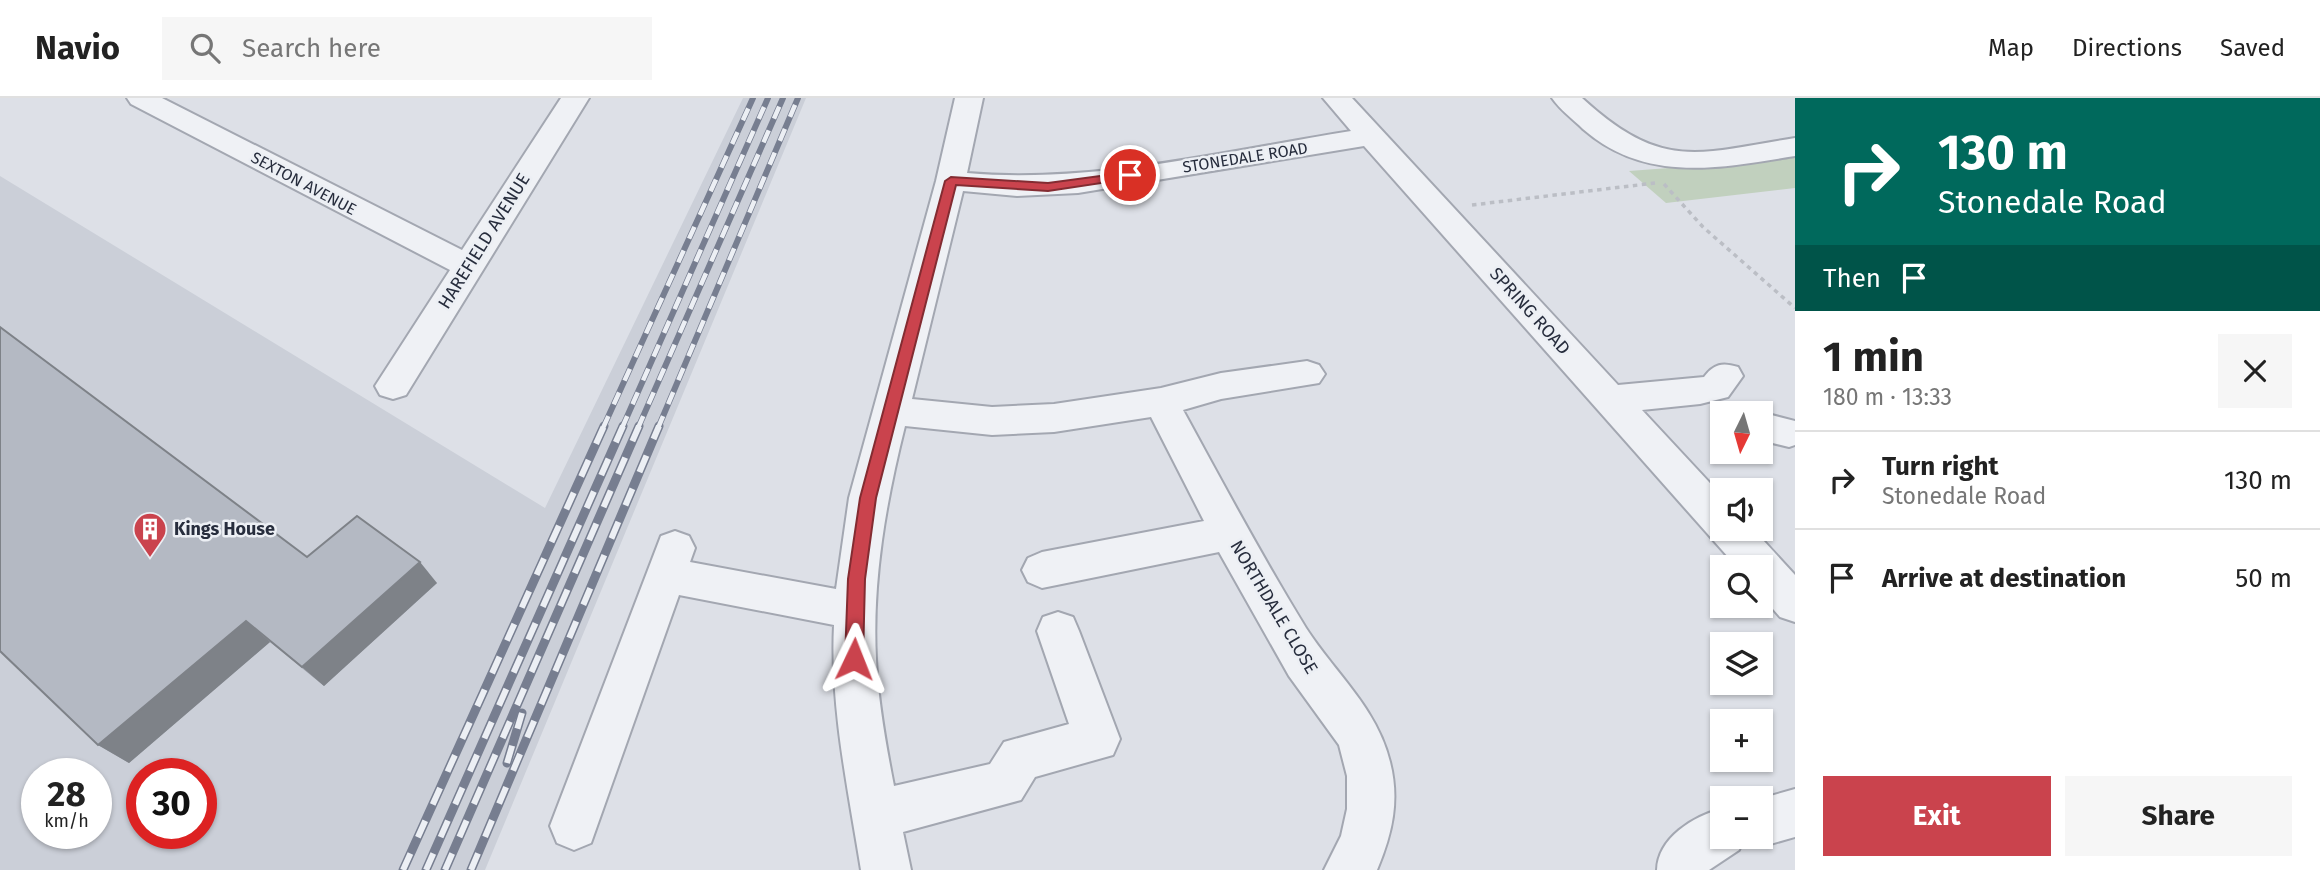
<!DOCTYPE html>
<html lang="en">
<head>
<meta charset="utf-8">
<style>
	body { margin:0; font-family:"Fira Sans",sans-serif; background:#f6f6f6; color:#222; height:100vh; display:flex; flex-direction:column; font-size:26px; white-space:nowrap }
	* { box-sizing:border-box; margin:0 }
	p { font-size:23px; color:#767676 }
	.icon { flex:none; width:38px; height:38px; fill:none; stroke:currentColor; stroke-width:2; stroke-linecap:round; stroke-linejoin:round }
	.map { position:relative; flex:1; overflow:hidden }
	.details { display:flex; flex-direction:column; background:#fff; width:525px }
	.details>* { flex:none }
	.banner { background:#00695c; color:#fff; overflow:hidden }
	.needle { width:46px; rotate:185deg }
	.tools { position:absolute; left:1710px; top:303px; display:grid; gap:14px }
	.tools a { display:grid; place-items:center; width:63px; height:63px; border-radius:0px; background:#fff; box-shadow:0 2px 5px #0004; font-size:35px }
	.speed { position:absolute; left:21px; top:660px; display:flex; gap:14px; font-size:35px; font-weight:700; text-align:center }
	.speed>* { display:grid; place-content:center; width:91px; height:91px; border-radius:50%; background:#fff; box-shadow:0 2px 5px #0004; line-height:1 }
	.speed small { font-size:18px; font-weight:400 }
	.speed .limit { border:10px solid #d22; background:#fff; color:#111 }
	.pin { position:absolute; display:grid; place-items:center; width:60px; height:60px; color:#fff; margin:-30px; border:4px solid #fff; border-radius:50%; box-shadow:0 2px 7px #0007 }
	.me { position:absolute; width:77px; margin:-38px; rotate:2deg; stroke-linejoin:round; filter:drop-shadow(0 0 5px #0008) }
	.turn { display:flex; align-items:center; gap:24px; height:147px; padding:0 28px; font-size:32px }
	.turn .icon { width:91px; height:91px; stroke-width:2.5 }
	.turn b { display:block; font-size:49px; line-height:60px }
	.then { display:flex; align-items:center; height:66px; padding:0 28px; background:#0003; gap:14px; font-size:26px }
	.round { display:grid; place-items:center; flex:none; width:74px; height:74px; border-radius:0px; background:#f6f6f6 }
	.summary { display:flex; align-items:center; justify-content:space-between; height:119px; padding:0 28px }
	h1 { font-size:42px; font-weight:700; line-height:52px }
	.primary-button { display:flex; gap:14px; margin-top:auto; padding:14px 28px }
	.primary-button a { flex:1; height:80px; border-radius:0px; background:#ca434d; color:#fff; font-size:28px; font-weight:700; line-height:80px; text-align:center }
	.primary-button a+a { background:#f6f6f6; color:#222 }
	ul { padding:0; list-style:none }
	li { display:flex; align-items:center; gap:21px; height:98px; padding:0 28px; border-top:2px solid #e0e0e0 }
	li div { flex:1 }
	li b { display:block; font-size:26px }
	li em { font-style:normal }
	header { display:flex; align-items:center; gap:42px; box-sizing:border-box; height:98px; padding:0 35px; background:#fff; border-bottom:2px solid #e0e0e0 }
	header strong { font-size:33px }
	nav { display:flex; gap:38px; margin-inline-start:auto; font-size:24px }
	.search { width:490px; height:63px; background:#f6f6f6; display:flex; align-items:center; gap:18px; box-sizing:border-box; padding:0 24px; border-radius:0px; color:#767676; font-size:26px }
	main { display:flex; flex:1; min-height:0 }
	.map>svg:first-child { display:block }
	.built { fill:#cbcfd8; fill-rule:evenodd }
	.green { fill:#c1d0be }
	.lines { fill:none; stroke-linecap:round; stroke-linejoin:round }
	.minor-casing { stroke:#a3a7b1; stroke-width:4 }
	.path { stroke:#bbbec5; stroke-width:3.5; stroke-dasharray:4.5 4.5; stroke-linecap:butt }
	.minor { fill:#eff1f5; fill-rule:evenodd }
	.rail-far1-casing { stroke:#777e90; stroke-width:6 }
	.rail-casing { stroke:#777e90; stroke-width:9 }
	.rail-far1 { stroke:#eceff4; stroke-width:4.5; stroke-dasharray:13; stroke-linecap:butt }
	.rail { stroke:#eceff4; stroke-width:6; stroke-dasharray:18; stroke-linecap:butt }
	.wall { fill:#9b9fa8 }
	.shaded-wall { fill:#7e8288 }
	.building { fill:#b4b9c3; stroke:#7e8288; stroke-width:2 }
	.route { fill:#ca434d; stroke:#832c32; stroke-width:2 }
	.labels { text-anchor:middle; stroke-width:5; stroke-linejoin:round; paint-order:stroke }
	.far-street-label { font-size:16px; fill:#272d3d; stroke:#eceff4 }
	.street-label { font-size:18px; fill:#272d3d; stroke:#eceff4 }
	.poi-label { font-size:18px; font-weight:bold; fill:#272d3d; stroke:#eceff4; text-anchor:start }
</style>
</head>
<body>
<header>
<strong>Navio</strong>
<div class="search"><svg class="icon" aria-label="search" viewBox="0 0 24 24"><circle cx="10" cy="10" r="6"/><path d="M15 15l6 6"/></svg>Search here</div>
<nav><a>Map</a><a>Directions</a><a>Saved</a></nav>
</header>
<main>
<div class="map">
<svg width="1795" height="772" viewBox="0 0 1795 772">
	<rect width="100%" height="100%" fill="#dde0e7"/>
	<path class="built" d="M743,0H806L485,772H0V78L545,410ZM37,676H96V735H37ZM142,676H201V735H142Z"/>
	<polygon class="green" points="1795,53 1795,90 1666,105 1629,73 1696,68"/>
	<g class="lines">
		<defs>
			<g id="minor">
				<polygon points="127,0 162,0 462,152 561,0 589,0 406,297 393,301 380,297 375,288 450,172 131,6"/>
				<path d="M955,0H983L967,75C1094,86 1226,53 1351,33L1323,0H1352L1618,287L1704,279C1714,266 1722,264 1738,269L1743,278L1728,299L1700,306L1642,312L1722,398V430H1752L1795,477V524L1780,519L1760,496V469H1737L1364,48L1078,95L1017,98L963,93L912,301L992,309L1054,306L1161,290L1221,275L1307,263L1319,267L1325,276L1319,285L1221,301L1183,312C1223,385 1262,459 1306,530C1335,575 1377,610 1390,664C1400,703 1392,736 1377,772H1324L1341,738L1347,711V678L1339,647L1289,578L1219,454L1042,490L1028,484L1022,472L1028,460L1042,454L1204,423L1151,319L1054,334L992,337L905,328C886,404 872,482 876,561C878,603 886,647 894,688L990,666L1004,644L1069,626L1037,533L1043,519L1058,514L1073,519L1079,533L1120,641L1113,657L1035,679L1021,702L903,734L911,772H861C848,691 830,609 834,527L679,497L591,745L574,752L557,745L550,728L661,438L675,433L689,438L695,450L690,464L836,491L849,400L936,83Z"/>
				<path d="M1552,0H1582C1662,73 1696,56 1795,40V58C1720,70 1646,86 1583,31C1573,21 1560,12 1552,0Z"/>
				<polygon points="1760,314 1795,323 1795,347 1789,349 1760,342 1760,315 1756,315"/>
				<path d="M1795,691V739L1760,749L1743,742L1739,752L1709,772H1657C1658,740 1693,718 1722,711V738H1760V701Z"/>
			</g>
		</defs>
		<use href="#minor" class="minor-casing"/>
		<g class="path">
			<polyline points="1664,86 1703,129 1795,210"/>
			<polyline points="1472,107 1655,85"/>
		</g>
		<use href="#minor" class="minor"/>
		<defs>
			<g id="rail-far1">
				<polyline points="603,330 753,0"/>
				<polyline points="622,330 768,0"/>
				<polyline points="638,330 783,0"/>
				<polyline points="658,330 798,0"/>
			</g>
			<g id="rail">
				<polyline points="507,665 522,615"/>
				<polyline points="403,772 604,328"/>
				<polyline points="426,772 623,328"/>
				<polyline points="445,772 639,328"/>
				<polyline points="471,772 659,328"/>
			</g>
		</defs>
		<use href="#rail-far1" class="rail-far1-casing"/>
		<use href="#rail" class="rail-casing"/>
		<use href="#rail-far1" class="rail-far1"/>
		<use href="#rail" class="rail"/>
	</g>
	<polygon class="wall" points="307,459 437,485 324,588 270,544 129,665 98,647"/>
	<g class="shaded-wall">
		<polygon points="420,464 437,485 324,588 302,569"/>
		<polygon points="246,523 270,544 129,665 98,647"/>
	</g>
	<polygon class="building" points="0,229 307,459 357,418 420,464 302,569 246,523 98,647 0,553"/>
	<polygon class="route" points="1130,74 1135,75 1135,80 1048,93 956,87 876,400 865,481 863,561 861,567 854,569 848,567 845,561 848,481 860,400 945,83 951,79 1048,85"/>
	<defs>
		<symbol id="building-pin" viewBox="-11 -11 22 30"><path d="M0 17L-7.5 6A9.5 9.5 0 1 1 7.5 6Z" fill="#ca434d" stroke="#eceff4"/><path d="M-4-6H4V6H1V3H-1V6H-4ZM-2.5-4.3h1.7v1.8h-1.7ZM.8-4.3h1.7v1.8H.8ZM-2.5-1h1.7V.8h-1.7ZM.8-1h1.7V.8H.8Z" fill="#fff"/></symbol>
	</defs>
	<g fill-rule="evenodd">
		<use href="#building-pin" x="131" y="412" width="38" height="52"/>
	</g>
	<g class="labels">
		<g class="far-street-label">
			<text transform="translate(1245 59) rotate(-9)" y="6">STONEDALE ROAD</text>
			<text transform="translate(304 85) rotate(28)" y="6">SEXTON AVENUE</text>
		</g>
		<g class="street-label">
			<text transform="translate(484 143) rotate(-58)" y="6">HAREFIELD AVENUE</text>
			<text transform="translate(1530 213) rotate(48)" y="6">SPRING ROAD</text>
			<text transform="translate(1274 509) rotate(59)" y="6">NORTHDALE CLOSE</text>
		</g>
		<g class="poi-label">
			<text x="174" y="437">Kings House</text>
		</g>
	</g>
</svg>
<div class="tools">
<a><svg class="needle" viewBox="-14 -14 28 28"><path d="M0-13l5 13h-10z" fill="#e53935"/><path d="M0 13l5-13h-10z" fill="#767676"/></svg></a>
<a><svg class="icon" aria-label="sound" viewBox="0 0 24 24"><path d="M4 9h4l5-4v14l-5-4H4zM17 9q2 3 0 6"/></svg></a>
<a><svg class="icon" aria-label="search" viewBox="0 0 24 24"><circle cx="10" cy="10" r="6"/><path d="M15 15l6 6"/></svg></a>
<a><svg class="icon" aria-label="layers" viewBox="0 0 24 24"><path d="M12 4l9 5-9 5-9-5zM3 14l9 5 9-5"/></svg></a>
<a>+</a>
<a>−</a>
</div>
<div class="speed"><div>28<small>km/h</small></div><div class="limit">30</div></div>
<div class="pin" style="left:1130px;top:77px;background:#d93025"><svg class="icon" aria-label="arrive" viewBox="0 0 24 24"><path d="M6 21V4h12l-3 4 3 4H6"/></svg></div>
<svg class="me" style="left:854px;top:561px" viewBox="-20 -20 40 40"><path d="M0-17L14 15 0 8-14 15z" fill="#ca434d" stroke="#fff" stroke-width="4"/></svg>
</div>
<section class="details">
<div class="banner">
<div class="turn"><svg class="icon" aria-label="right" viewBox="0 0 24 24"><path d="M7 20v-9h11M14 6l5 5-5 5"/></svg><div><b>130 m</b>Stonedale Road</div></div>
<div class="then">Then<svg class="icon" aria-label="arrive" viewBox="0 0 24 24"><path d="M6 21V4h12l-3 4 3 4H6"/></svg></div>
</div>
<div class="summary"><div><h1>1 min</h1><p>180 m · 13:33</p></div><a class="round"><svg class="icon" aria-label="close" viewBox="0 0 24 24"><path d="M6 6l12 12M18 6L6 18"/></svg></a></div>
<ul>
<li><svg class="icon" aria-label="right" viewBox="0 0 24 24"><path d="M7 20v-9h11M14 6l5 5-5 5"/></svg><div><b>Turn right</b><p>Stonedale Road</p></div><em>130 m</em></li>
<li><svg class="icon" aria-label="arrive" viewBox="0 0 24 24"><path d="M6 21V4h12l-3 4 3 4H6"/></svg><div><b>Arrive at destination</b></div><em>50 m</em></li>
</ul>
<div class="primary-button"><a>Exit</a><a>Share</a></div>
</section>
</main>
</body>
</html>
